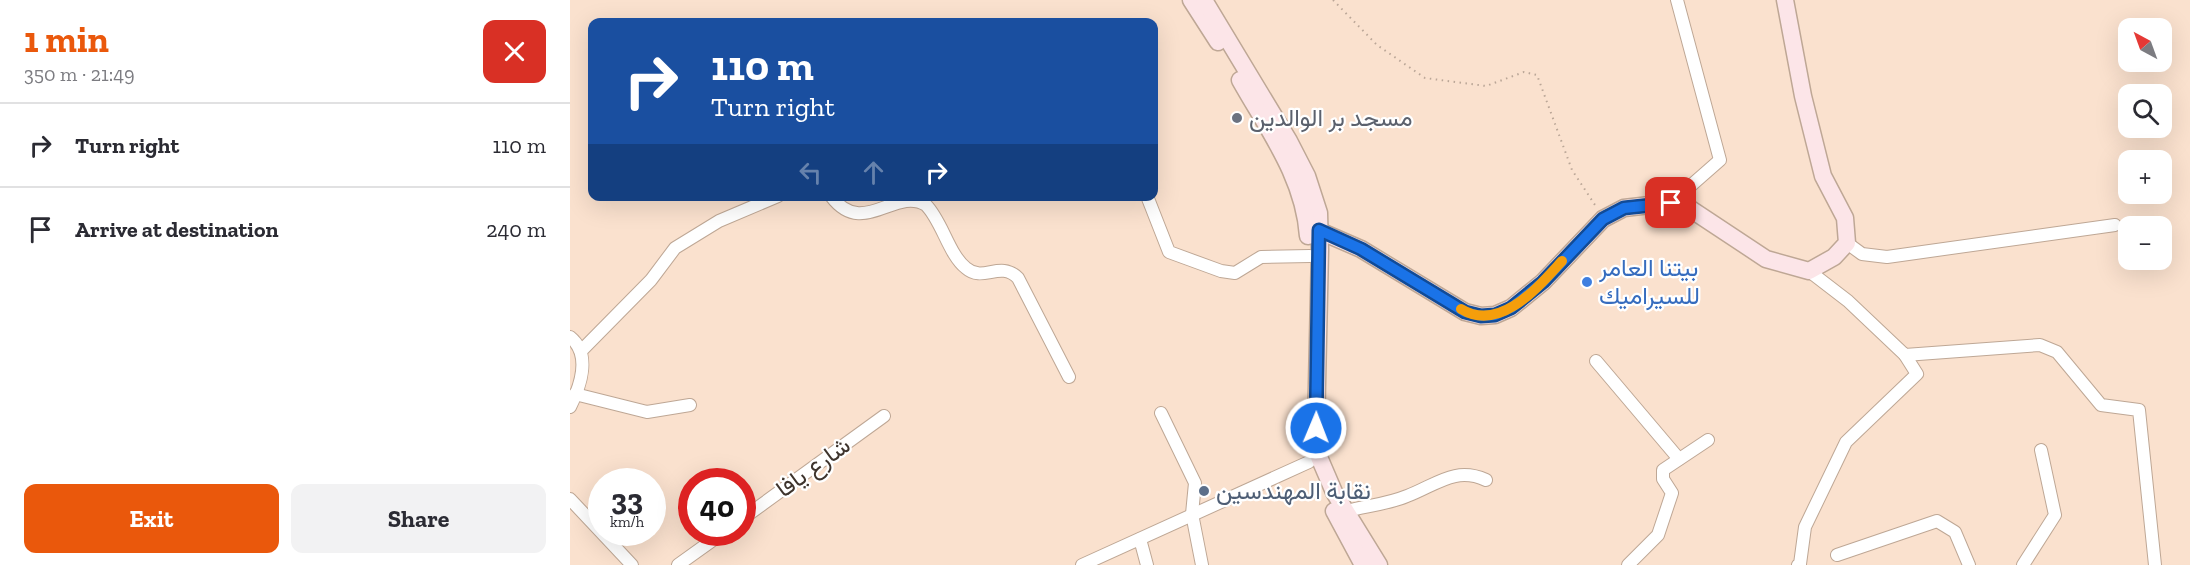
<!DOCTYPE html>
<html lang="en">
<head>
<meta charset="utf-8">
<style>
	body { margin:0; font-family:"Zilla Slab",Vazirmatn,serif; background:#f2f2f3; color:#2b2b33; height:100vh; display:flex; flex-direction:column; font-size:22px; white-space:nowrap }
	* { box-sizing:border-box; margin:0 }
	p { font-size:20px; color:#7c7c81 }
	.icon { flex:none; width:33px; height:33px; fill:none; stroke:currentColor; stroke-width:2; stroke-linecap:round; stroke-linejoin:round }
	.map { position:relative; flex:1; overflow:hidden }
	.drawer { display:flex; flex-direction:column; background:#fff; width:570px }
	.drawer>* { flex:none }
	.top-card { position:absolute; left:18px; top:18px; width:570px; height:183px; border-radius:12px; box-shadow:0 6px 24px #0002; background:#1a4fa0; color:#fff; overflow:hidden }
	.needle { width:39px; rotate:319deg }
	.tools { position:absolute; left:1548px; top:18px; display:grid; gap:12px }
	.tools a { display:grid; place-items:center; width:54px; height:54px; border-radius:12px; background:#fff; box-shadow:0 6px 24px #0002; font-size:30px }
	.speed { position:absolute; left:18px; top:468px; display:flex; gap:12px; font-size:30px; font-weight:700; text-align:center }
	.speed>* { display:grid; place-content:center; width:78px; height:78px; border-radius:50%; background:#fff; box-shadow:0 6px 24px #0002; line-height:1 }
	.speed small { font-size:15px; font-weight:400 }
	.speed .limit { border:9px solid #d22; background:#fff; color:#111 }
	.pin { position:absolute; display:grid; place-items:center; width:51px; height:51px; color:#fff; margin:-26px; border-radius:12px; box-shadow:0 3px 9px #0006 }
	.me { position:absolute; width:66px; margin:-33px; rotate:1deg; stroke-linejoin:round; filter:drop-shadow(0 0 4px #0008) }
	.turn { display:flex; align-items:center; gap:21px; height:126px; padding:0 24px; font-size:27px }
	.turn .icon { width:78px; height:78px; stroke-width:2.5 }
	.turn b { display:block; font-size:42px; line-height:51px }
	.lanes { display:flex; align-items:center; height:57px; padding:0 24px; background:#0003; justify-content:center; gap:30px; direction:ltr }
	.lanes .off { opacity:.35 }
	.round { display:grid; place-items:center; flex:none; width:63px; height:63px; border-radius:12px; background:#f2f2f3 }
	.overview { display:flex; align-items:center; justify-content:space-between; height:102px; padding:0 24px }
	h1 { font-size:36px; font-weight:700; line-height:45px; color:#ea580c }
	.primary-button { display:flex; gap:12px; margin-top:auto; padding:12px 24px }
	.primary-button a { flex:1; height:69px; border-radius:12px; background:#ea580c; color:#fff; font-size:24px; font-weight:700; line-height:69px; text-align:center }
	.primary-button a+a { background:#f2f2f3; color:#2b2b33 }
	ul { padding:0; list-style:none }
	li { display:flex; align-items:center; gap:18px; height:84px; padding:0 24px; border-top:2px solid #e1e1e2 }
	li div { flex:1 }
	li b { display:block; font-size:22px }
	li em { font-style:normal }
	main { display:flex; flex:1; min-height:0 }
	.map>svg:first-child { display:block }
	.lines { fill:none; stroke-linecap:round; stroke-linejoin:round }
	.street-casing { stroke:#bea795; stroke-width:14 }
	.secondary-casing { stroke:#bea795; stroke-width:19 }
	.path { stroke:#baa697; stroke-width:2; stroke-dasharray:1.5 4.5; stroke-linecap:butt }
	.street { stroke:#fff; stroke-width:12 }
	.secondary { stroke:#fce5e8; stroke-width:16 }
	.route-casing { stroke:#114b97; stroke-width:15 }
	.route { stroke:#1a73e8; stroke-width:10 }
	.slow { stroke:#f59e0b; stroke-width:10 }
	.worship-dot { fill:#6b7280; stroke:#fff; stroke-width:2 }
	.shop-dot { fill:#3f7fe0; stroke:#fff; stroke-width:2 }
	.service-dot { fill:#5c6f8a; stroke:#fff; stroke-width:2 }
	.labels { text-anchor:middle; stroke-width:4.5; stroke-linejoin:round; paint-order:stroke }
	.worship-label { font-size:24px; fill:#5b616d; stroke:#fff; text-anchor:start }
	.shop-label { font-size:24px; fill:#366cbe; stroke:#fff; text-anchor:start }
	.street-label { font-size:24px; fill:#3e342d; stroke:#fff }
	.service-label { font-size:24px; fill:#4e5e75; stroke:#fff; text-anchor:start }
</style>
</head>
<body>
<main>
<section class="drawer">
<div class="overview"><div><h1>1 min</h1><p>350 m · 21:49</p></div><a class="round" style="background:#d93025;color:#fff"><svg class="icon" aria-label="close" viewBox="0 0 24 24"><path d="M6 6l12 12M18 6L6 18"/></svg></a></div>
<ul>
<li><svg class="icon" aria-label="right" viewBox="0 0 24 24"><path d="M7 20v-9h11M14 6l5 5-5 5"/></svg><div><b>Turn right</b></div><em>110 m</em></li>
<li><svg class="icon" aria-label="arrive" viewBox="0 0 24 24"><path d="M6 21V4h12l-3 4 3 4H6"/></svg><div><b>Arrive at destination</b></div><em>240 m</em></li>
</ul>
<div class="primary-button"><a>Exit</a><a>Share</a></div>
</section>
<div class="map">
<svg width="1620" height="565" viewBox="0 0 1620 565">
	<rect width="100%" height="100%" fill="#fae1ce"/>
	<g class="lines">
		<defs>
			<g id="street">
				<path d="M261,196C293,239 325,186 356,205C372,221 379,255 396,268C413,283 430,260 448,278L499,377"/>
				<polyline points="577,196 599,252 651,271 665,273 691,257 740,256"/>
				<polyline points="1101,203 1150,160 1107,0"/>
				<polyline points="1277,243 1292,254 1317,257 1545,225"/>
				<polyline points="1239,271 1278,301 1335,355 1470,345 1487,352 1531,405 1569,410 1585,565"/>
				<path d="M0,337C21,354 11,385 0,407"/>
				<polyline points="11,351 81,280 105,248 149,221 208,196"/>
				<polyline points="1026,361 1109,459"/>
				<polyline points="5,394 77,412 120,405"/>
				<polyline points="591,413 625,483 622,514 632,565"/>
				<polyline points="0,499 62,565"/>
				<path d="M777,511C796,506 818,504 837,496C866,485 885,466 916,480"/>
				<polyline points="172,519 314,416"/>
				<polyline points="570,539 577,565"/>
				<polyline points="1267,555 1367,521 1385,532 1399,565"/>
				<polyline points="108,565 154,532"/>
				<polyline points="512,565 739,462"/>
				<polyline points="1058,565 1088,535 1102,493 1093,479 1093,470 1138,440"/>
				<polyline points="1228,565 1230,564 1235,527 1276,442 1347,374 1335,355"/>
				<polyline points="1453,565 1485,515 1471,450"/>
			</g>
			<g id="secondary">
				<polyline points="621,0 648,42"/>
				<polyline points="634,0 719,141 737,176 749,213 750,250 746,428 749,457 764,492 809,565"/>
				<path d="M670,80C698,130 734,177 738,236"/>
				<polyline points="738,226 791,249 895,312 911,316 925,315 941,308 973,282 1033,219 1054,208 1080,205 1101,203 1119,208 1196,259 1239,271 1264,257 1277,243 1275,218 1253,176 1233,96 1215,0"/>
				<polyline points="764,511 793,565"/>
			</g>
		</defs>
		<use href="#street" class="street-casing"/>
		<use href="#secondary" class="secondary-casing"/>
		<polyline class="path" points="763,0 807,45 855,78 916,86 954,72 967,75 1002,170 1027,208"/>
		<use href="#street" class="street"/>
		<use href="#secondary" class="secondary"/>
	</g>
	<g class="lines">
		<defs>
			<polyline id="route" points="746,428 749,230 791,249 895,312 911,316 925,315 941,308 973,282 1033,219 1054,208 1101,203"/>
		</defs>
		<use href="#route" class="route-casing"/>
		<use href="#route" class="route"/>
		<path class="slow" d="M891,309C930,333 968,287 992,261"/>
	</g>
	<circle class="worship-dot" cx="667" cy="118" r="6"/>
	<circle class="shop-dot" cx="1017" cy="282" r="6"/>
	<circle class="service-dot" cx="634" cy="491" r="6"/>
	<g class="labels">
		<g class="worship-label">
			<text x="679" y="126">مسجد بر الوالدين</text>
		</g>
		<g class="shop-label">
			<text x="1029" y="276">بيتنا العامر<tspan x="1029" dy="28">للسيراميك</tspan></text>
		</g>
		<g class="street-label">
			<text transform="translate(243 467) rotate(-36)" y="8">شارع يافا</text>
		</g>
		<g class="service-label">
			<text x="646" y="499">نقابة المهندسين</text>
		</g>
	</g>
</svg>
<div class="tools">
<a><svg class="needle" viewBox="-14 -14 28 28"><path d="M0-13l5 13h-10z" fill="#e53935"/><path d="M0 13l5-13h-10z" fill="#7c7c81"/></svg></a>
<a><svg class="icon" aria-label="search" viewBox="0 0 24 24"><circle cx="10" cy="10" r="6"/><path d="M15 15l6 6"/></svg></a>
<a>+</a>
<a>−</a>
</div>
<div class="speed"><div>33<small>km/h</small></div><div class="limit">40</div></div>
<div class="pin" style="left:1101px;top:203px;background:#d93025"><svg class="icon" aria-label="arrive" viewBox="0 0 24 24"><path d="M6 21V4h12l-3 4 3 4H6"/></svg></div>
<svg class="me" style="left:746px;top:428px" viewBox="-20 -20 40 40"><circle r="17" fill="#1a73e8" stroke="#fff" stroke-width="3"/><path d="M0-11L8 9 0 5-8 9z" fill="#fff"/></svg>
<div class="top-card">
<div class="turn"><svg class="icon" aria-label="right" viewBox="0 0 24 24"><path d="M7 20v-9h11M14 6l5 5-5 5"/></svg><div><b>110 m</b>Turn right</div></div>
<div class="lanes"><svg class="icon off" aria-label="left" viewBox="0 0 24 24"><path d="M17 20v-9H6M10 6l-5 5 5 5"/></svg><svg class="icon off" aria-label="ahead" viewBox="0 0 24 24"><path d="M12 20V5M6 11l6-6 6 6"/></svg><svg class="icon" aria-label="right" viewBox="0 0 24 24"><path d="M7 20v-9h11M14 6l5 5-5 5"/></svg></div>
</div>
</div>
</main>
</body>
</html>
